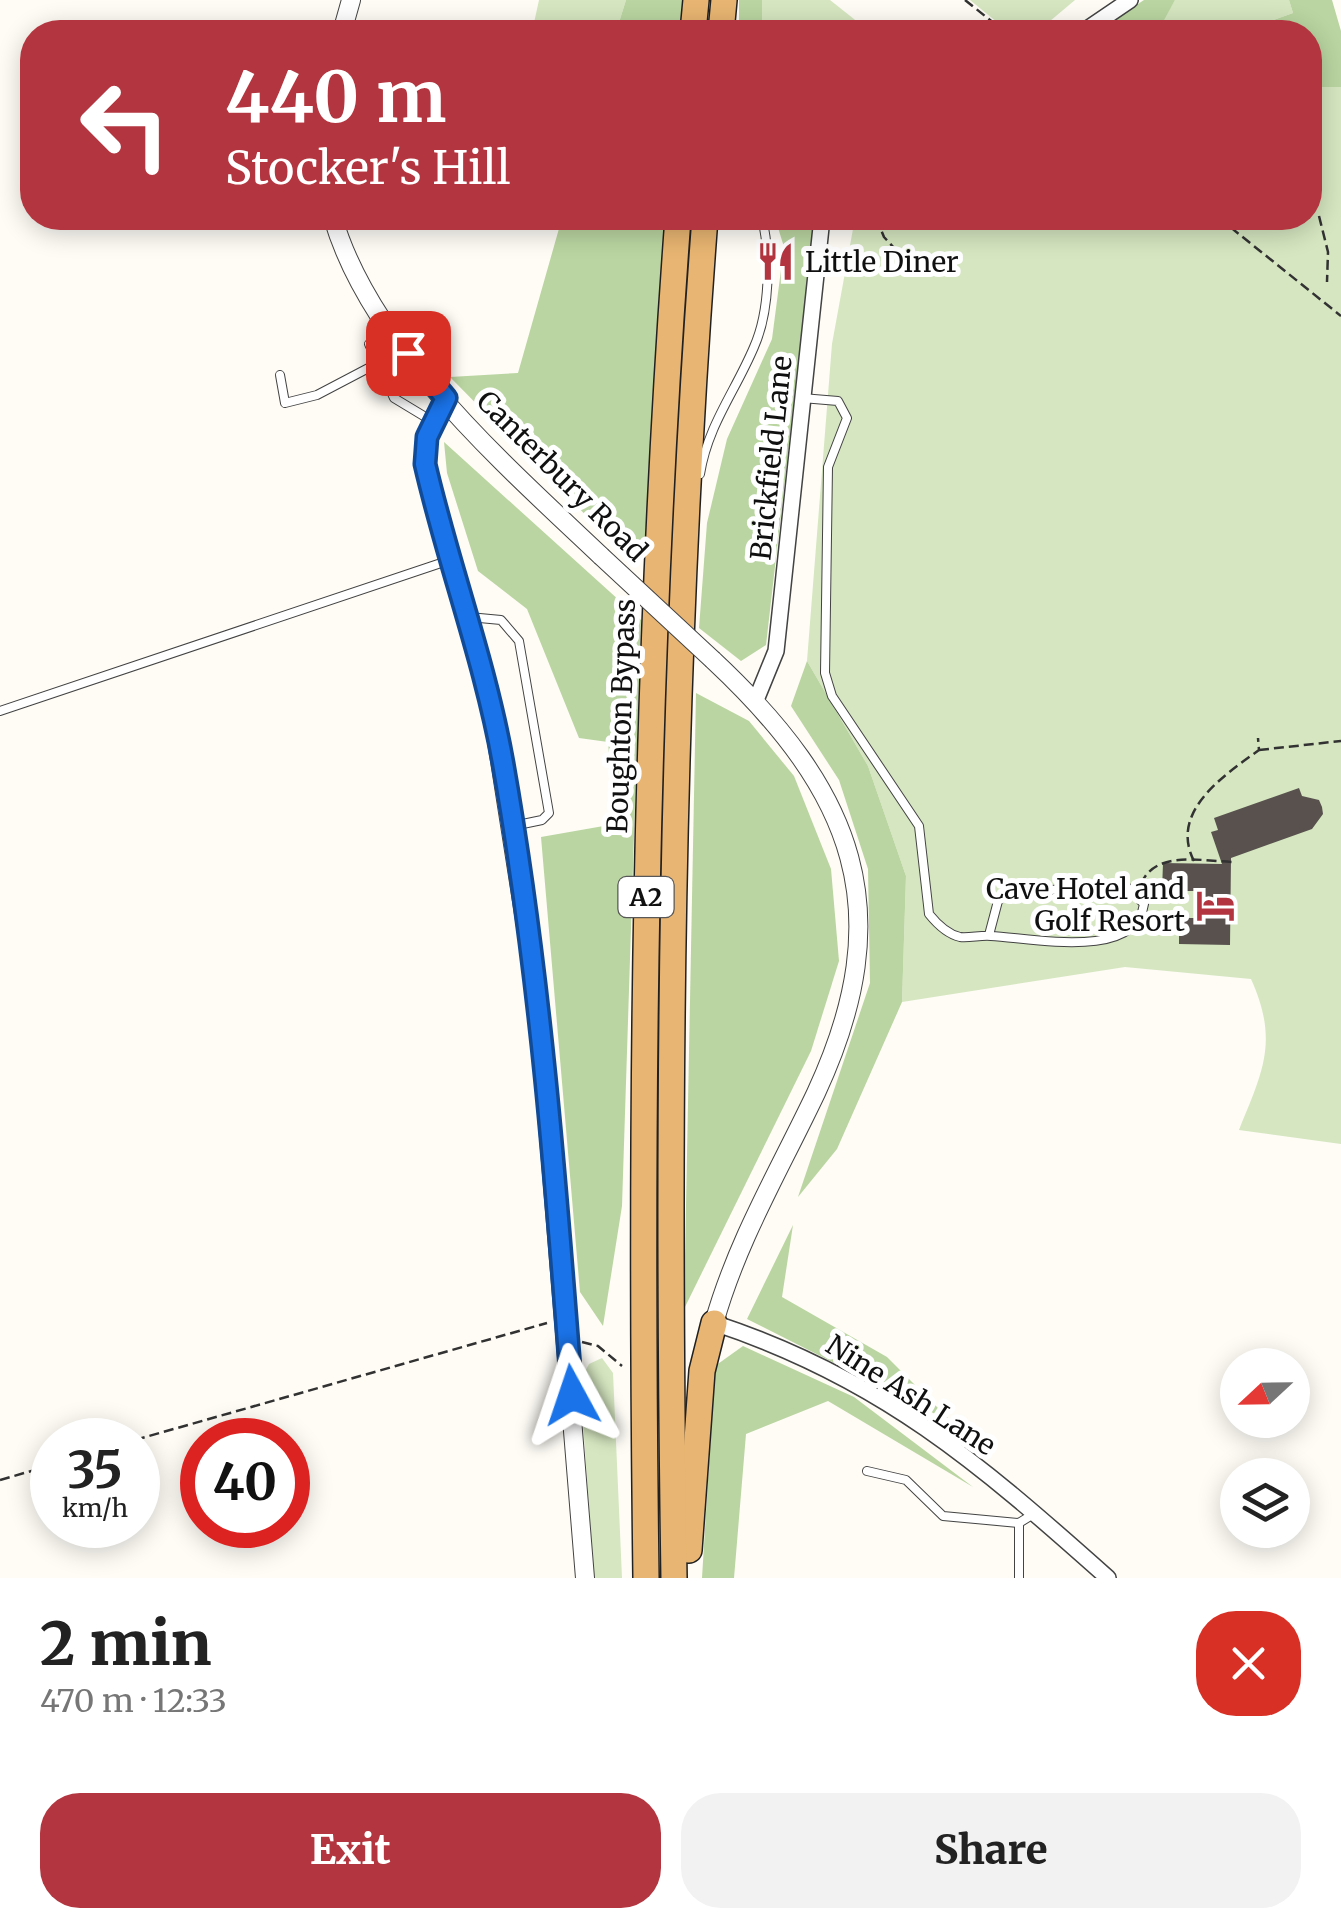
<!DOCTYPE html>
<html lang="en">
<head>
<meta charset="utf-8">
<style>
	body { margin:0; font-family:Merriweather,serif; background:#f2f2f2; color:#222; height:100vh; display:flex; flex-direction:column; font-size:38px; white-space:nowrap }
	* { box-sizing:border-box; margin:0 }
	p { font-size:32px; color:#767676 }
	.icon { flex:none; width:55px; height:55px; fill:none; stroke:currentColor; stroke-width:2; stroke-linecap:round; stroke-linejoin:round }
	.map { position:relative; height:1578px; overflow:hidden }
	.details { display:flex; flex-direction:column; background:#fff; flex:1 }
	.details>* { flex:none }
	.banner { position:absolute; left:20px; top:20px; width:1302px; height:210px; border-radius:40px; box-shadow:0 5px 25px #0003; background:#b3353f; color:#fff; overflow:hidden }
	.needle { width:65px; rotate:248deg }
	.controls { position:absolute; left:1220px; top:1348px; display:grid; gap:20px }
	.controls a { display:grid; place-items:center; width:90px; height:90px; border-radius:50%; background:#fff; box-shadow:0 5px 25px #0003; font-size:50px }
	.speed { position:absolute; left:30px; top:1418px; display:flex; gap:20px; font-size:50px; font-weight:700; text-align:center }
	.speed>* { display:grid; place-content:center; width:130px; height:130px; border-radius:50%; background:#fff; box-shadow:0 5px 25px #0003; line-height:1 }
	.speed small { font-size:25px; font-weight:400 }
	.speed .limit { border:15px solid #d22; background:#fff; color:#111 }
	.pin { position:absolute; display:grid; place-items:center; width:85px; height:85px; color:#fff; margin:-42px; border-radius:20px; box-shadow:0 5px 15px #0006 }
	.me { position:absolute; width:110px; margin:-55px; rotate:355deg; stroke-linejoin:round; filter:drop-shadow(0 0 8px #0008) }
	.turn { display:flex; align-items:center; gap:35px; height:210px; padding:0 40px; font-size:45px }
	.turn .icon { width:130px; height:130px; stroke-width:2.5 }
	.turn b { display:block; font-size:70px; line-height:85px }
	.round { display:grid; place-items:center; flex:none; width:105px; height:105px; border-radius:40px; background:#f2f2f2 }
	.head { display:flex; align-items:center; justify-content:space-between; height:170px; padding:0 40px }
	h1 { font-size:60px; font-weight:800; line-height:75px }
	.primary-button { display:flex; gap:20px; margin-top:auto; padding:20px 40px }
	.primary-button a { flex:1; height:115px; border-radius:40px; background:#b3353f; color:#fff; font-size:40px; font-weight:800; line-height:115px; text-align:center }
	.primary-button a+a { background:#f2f2f2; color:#222 }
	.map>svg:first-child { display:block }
	.green { fill:#d5e6c0 }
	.forest { fill:#bad5a1 }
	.building { fill:#58514e }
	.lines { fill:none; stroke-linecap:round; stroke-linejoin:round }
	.service-casing { stroke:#434343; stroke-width:10 }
	.minor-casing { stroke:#434343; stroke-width:18 }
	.tertiary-casing { stroke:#434343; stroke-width:20 }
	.trunk-casing { stroke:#212121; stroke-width:28 }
	.path { stroke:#323232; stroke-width:2.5; stroke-dasharray:10 5; stroke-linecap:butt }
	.service { stroke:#fff; stroke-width:8 }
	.minor { stroke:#fff; stroke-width:15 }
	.tertiary { stroke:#fff; stroke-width:18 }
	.trunk { stroke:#e8b572; stroke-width:25 }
	.tertiary-bridge-casing { stroke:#434343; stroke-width:20; stroke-linecap:butt }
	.tertiary-bridge { stroke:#fff; stroke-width:18 }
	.route-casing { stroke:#114b97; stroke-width:25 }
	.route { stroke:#1a73e8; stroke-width:18 }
	.labels { text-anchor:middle; stroke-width:10; stroke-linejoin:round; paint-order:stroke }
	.shield { fill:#fff; stroke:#585858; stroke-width:2.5 }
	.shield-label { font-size:25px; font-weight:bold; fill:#101010 }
	.poi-label { font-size:28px; fill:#101010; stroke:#fff; text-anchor:start }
	.street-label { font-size:28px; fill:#101010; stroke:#fff }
</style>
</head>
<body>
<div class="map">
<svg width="1341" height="1578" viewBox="0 0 1341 1578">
	<rect width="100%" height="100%" fill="#fefcf5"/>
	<g class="green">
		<polygon points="539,0 626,0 616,32 532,32"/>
		<polygon points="762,0 830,0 869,31 762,32"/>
		<polygon points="970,0 1075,0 1037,32 1009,32"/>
		<polygon points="1175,0 1289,0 1293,13 1249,29 1156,31"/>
		<path d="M1310,87H1341V1144L1239,1130C1263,1071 1279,1041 1251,979L1125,967L902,1002L906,876L868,766L807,661L832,344L855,218H1310Z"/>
		<polygon points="602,1358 613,1373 622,1578 594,1578 580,1381 589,1364"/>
	</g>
	<g class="forest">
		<polygon points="626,0 683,0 681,32 616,32"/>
		<rect x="739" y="0" width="23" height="32"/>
		<polygon points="1144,0 1175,0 1158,31 1249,29 1293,13 1289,0 1332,0 1341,31 1341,87 1310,87 1310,32 1096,32"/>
		<polygon points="562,218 668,218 644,553 618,548 450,377 518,373"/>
		<polygon points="775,218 815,218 766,645 741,661 699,628 707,523 727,439 772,339 784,247"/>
		<polygon points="444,442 641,620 622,1206 603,1326 580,1292 541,837 615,824 608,742 579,738 527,609 478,571 447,473"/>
		<polygon points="807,661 868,766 906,876 902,1002 837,1149 798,1197 870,983 868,869 839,780 791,706"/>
		<polygon points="696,693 749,721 794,776 831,869 839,961 811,1051 684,1309"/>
		<polygon points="793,1225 782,1297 887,1357 953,1423 747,1319"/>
		<polygon points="743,1346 854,1397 973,1487 828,1401 746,1434 734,1578 702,1578 715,1366"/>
	</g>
	<polygon class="building" points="1299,788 1302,796 1319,800 1322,807 1323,814 1312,829 1231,858 1230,945 1179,944 1179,918 1199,918 1199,891 1162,891 1163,863 1222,864 1211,832 1218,830 1214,818"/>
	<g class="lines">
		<defs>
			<g id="service">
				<polyline points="369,344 394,398 432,421"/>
				<polyline points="280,375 285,403 317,395 378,363"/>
				<path d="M802,398L838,401L847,418L828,467L825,673L832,696L919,826L929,914C937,924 947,934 960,937C970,938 981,935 991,936C1032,938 1136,961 1144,904L1128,888L1045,890L1017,885L998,901L989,935"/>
				<path d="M700,474C708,425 735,392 754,347C770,311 771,256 762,218"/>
				<polyline points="469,617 501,620 519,641 549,813 542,820 513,826"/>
				<polyline points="0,711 453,559"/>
				<polyline points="867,1471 906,1480 943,1516 1019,1523"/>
				<polyline points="1019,1578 1019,1523 1035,1513"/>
			</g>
			<g id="minor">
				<polyline points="1083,32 1130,0"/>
				<polyline points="756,700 776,651 822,218"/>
				<path d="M714,1323C881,1378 980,1464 1108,1578"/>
			</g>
			<g id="tertiary">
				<polyline points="342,32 351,0"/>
				<path d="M333,218C371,348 504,464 601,556"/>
				<polyline points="446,398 427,437 425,463 489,691 538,1003 585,1578"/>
				<path d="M713,660C854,792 901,910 816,1093C780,1169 737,1241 714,1323"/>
			</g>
			<g id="trunk">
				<polyline points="693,32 696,0"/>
				<polyline points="721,32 724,0"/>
				<polyline points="689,1550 702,1371 714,1323"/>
				<path d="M646,1578C640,1124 644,671 678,218"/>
				<path d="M674,1578C667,1124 670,670 705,218"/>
			</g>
		</defs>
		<use href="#service" class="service-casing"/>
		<use href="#minor" class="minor-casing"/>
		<use href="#tertiary" class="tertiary-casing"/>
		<use href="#trunk" class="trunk-casing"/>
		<g class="path">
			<polyline points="965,0 1005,32"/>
			<polyline points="1319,216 1328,252 1327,282"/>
			<polyline points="876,218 884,237 904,259"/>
			<polyline points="1219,218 1341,316"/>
			<polyline points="1259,750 1341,741"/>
			<path d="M1194,861C1169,812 1223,776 1259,750L1258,738"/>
			<path d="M1141,884C1155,850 1201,861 1233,862"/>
			<polyline points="582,1342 598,1346 622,1366"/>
			<polyline points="135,1440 547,1323"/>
			<polyline points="0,1480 52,1465"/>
		</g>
		<use href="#service" class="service"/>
		<use href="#minor" class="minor"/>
		<use href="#tertiary" class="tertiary"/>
		<use href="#trunk" class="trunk"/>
		<defs>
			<polyline id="tertiary-bridge" points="601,556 713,660"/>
		</defs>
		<use href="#tertiary-bridge" class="tertiary-bridge-casing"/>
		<use href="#tertiary-bridge" class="tertiary-bridge"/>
	</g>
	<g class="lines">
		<defs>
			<path id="route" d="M408,353L446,398L427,437L425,464C448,564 485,661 503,763C540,972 556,1184 572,1395"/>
		</defs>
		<use href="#route" class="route-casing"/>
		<use href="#route" class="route"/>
	</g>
	<defs>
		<symbol id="restaurant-bare" viewBox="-9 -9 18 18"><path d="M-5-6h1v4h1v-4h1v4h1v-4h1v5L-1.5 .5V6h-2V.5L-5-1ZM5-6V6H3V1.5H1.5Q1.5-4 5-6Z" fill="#b3353f" stroke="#fff" stroke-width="2.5" paint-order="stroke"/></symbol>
		<symbol id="hotel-bare" viewBox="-9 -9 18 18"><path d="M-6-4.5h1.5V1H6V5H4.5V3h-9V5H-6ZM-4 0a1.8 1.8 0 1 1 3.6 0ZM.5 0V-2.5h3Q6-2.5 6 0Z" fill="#b3353f" stroke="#fff" stroke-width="2.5" paint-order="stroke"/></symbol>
	</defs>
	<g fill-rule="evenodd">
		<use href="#restaurant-bare" x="748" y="234" width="55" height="55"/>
		<use href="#hotel-bare" x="1188" y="878" width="55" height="55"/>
	</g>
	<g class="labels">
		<rect class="shield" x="618.5" y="877" width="55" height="40" rx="8"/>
		<g class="shield-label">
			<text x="646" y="906">A2</text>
		</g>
		<g class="poi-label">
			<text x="805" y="272">Little Diner</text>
			<text x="1185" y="899" text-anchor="end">Cave Hotel and<tspan x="1185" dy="32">Golf Resort</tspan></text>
		</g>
		<g class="street-label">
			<text transform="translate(771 458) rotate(-84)" y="10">Brickfield Lane</text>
			<text transform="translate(562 476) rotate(45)" y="10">Canterbury Road</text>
			<text transform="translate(621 716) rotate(-88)" y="10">Boughton Bypass</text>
			<text transform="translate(911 1395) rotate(33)" y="10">Nine Ash Lane</text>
		</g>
	</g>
</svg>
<div class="controls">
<a><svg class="needle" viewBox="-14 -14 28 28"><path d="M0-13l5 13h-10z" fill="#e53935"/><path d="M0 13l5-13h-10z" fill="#767676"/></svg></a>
<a><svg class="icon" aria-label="layers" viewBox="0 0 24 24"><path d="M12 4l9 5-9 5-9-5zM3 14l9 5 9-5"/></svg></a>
</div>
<div class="speed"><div>35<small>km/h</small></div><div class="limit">40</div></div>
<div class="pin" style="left:408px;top:353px;background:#d93025"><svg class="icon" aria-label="arrive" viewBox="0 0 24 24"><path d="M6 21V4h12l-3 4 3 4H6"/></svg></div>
<svg class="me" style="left:572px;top:1395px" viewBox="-20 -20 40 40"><path d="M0-17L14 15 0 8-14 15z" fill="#1a73e8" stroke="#fff" stroke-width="4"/></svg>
<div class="banner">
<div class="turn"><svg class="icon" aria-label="left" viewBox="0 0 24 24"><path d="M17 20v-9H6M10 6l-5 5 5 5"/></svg><div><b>440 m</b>Stocker's Hill</div></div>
</div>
</div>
<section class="details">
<div class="head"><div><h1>2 min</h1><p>470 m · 12:33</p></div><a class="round" style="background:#d93025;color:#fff"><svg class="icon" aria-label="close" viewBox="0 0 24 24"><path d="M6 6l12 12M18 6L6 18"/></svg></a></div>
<div class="primary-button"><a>Exit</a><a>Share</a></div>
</section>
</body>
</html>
